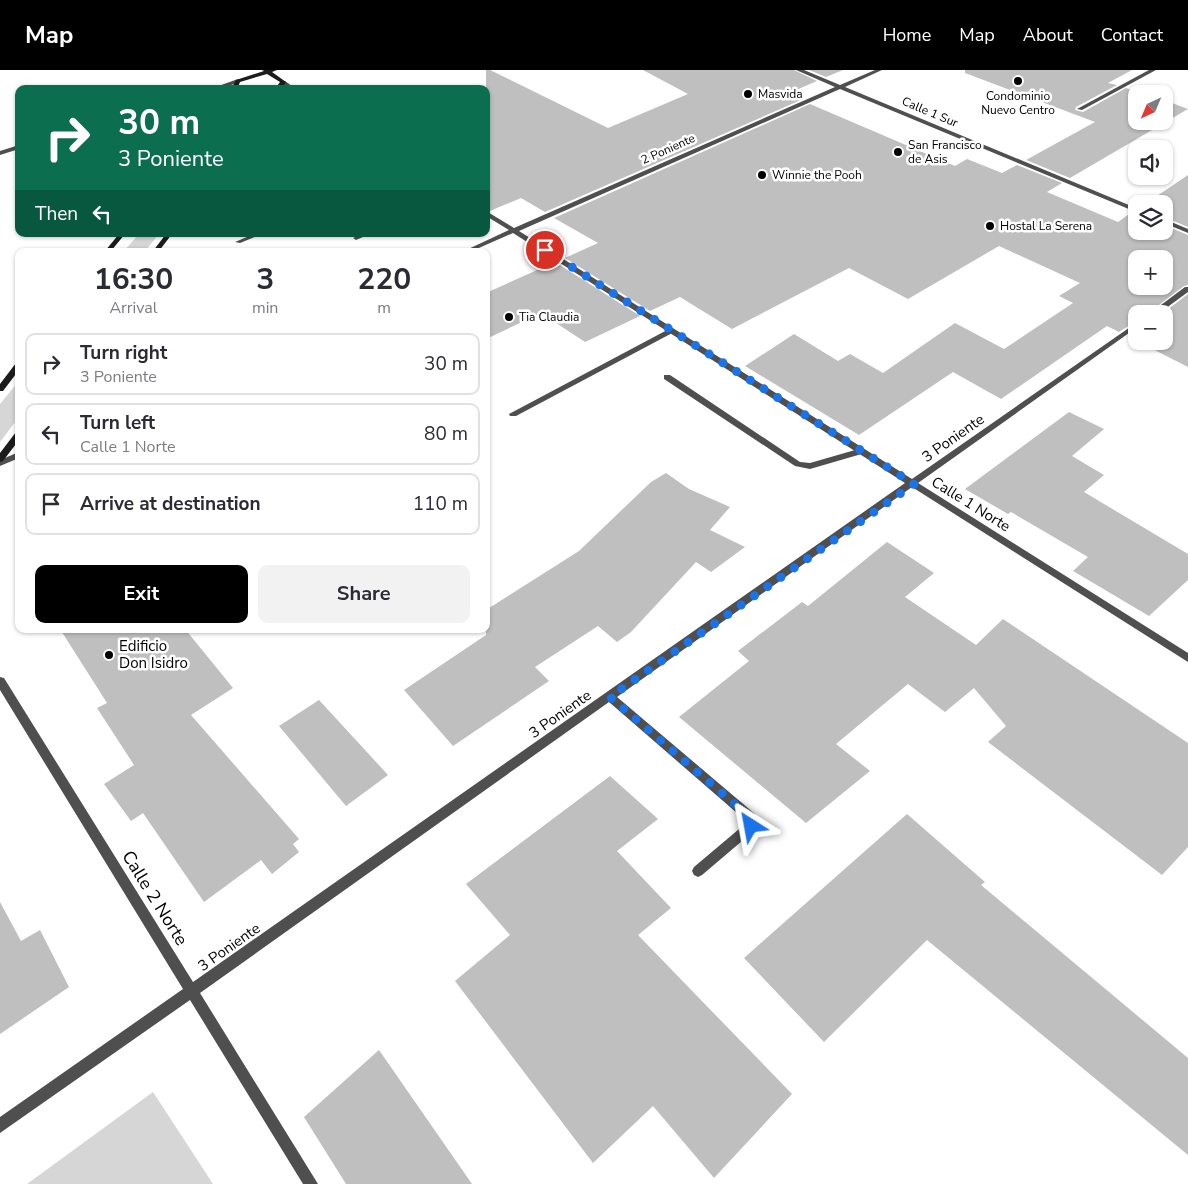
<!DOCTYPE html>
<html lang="en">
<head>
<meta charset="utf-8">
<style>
	body { margin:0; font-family:"Nunito Sans",sans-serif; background:#f2f2f3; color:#2b2b33; height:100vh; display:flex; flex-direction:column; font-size:19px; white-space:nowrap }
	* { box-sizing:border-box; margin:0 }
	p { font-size:16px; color:#7c7c81 }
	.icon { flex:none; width:28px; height:28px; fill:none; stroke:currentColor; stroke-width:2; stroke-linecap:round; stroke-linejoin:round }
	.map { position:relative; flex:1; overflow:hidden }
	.sheet { position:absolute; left:15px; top:178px; width:475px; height:385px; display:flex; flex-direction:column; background:#fff; border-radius:10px; box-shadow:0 1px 4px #0004 }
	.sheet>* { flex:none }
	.banner { position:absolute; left:15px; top:15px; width:475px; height:152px; border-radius:10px; box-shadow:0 1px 4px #0004; background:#0b6e4f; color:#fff; overflow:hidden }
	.needle { width:32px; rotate:224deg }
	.buttons { position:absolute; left:1128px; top:15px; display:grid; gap:10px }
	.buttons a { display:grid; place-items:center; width:45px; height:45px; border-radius:10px; background:#fff; box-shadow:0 1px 4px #0004; font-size:25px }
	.pin { position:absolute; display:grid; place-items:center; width:42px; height:42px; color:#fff; margin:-21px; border:2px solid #fff; border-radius:50%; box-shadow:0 1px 5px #0007 }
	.me { position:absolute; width:55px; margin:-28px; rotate:326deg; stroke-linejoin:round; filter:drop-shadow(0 0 4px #0008) }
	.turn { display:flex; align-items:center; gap:18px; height:105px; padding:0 20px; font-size:22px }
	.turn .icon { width:65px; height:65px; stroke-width:2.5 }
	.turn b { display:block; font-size:35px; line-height:42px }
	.then { display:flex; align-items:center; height:48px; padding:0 20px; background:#0003; gap:10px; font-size:19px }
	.eta { display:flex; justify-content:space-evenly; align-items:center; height:85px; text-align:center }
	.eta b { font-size:30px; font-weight:700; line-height:35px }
	.cta { display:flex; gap:10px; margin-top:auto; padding:10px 20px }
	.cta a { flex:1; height:58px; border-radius:10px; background:#000; color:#fff; font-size:20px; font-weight:700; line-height:58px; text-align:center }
	.cta a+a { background:#f2f2f3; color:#2b2b33 }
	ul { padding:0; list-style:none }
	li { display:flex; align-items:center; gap:15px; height:62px; margin:0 10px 8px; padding:0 10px; border:2px solid #e1e1e2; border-radius:10px }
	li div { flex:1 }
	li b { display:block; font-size:19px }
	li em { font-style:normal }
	header { display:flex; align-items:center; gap:30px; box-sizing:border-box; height:70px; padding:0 25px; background:#000; color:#fff }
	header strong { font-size:24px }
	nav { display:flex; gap:28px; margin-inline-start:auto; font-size:18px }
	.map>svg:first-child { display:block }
	.green { fill:#d6d6d6 }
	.building { fill:#bfbfbf; fill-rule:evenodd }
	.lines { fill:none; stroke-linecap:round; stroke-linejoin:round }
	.lane { fill:#4f4f4f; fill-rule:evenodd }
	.street { fill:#4f4f4f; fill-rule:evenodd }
	.secondary { fill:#1c1c1c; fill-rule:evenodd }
	.route { stroke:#1a73e8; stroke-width:9; stroke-dasharray:0 16.2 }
	.poi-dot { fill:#000; stroke:#fff; stroke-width:2 }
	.labels { text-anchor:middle; stroke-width:5; stroke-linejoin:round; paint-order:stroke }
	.far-poi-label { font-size:12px; fill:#000; stroke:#fff; text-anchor:start }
	.far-street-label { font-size:12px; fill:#000; stroke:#fff }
	.street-label { font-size:15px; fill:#000; stroke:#fff }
	.poi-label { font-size:15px; fill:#000; stroke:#fff; text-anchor:start }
	.near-street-label { font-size:18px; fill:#000; stroke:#fff }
</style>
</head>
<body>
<header>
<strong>Map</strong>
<nav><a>Home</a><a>Map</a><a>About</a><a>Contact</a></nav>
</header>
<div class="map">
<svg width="1188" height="1114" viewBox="0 0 1188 1114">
	<rect width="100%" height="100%" fill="#fff"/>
	<g class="green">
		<polygon points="139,164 159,164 145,181 124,181"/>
		<polygon points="19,311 19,347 0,372 0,334"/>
		<polygon points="153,1022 213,1114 27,1114"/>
	</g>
	<g class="building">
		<polygon points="486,0 490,0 608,58 688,24 643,0 794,0 817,11 787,24 801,30 545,142 521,128 490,141 486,139"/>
		<polygon points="809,0 843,0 826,7"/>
		<polygon points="965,0 1132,0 1108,13 1117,15 1076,37 1075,40 1083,42 1126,18 1143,24 1136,24 1136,51 1164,51 1164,30 1188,39 1070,108 1026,90 1095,52 965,3"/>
		<path d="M810,34L955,96L967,89L1002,103L1017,95L1062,113L1047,122L1118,152L1132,142L1136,144V161H1164V155L1188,165V215L1184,216L1147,244H1136V251L1119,262L1107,256L1001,329L953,302L859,365L745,296L794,264L838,291L850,284L883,303L955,253L1004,279L1073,233L1059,226L1080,213L999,176L908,229L849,198L732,259L680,227L650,241L565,188L598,173L554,148ZM1136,189H1164V216H1136Z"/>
		<polygon points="1188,105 1188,157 1164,147 1164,134 1145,134"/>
		<polygon points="555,192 640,246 585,272 541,243 486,269 486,223"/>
		<polygon points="1188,224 1188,297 1137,271 1164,271 1164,244 1162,244"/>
		<polygon points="1069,342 1104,359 1072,386 1104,405 1084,422 1188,484 1188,510 1149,546 1073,501 1088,487 1011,442 1008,444 965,419"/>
		<polygon points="666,403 689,419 730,437 710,460 745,477 711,502 696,492 631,562 617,572 598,556 535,597 549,611 453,676 404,620 486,565 486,540 579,481 651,412"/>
		<polygon points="887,472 934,503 905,527 976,575 1003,549 1188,673 1188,777 1162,805 988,672 1006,656 974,618 945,642 908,614 836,674 870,701 806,753 679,647 749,591 738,581 802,532 808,536"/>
		<polygon points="60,559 185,559 233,618 191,645 299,769 293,774 299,782 272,804 261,790 204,832 143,743 131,751 104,714 134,695 97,638 107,633"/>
		<polygon points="319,630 388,705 346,736 279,656"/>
		<polygon points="610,706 658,749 617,781 671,838 638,865 792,1024 714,1108 653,1036 593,1093 455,911 510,865 466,814"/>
		<polygon points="907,744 985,812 981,815 1188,988 1188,1085 927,870 824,972 744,888"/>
		<polygon points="0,832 21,871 40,860 69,917 0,964"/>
		<polygon points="379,980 472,1114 346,1114 304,1047"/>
	</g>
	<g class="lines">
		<g class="lane">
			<polygon points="1149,0 1156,0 1082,40 1077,39"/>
			<polygon points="254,164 262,164 240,173 235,172"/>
			<polygon points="361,164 370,164 356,170 353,168"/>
			<polygon points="669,259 672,259 676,261 516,346 510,346 509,344"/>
			<polygon points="664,305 670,305 800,392 810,393 862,378 866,381 865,383 810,399 795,396 664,309"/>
		</g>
		<g class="street">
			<polygon points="796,0 804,0 840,15 875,0 882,0 845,17 1136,138 1136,142 840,19 519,161 912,409 1136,253 1136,258 918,413 1188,583 1188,592 912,417 617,627 755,744 757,756 755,760 702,805 698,807 694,805 692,801 694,797 745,754 745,750 609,632 200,923 318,1114 303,1114 190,930 0,1063 0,1047 183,919 0,620 0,607 4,608 193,912 905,413 513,163 472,181 464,181 509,160 486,146 486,141 514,158 835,17"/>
			<polygon points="238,9 240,10 240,12 219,19 210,19"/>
			<polygon points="281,11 285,11 296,19 289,19 281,13"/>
			<polygon points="19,75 19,79 0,85 0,81"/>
			<polygon points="1164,149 1188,159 1188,163 1164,153"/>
			<polygon points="1185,217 1188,217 1188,222 1158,244 1149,244"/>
			<polygon points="19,382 19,388 0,396 0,390"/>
		</g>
		<g class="secondary">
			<polygon points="262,0 277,0 272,2 286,12 281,19 275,19 280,12 267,4 240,12 237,19 231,19 236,10 264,1"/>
			<polygon points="119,164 125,164 111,181 105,181"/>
			<polygon points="166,164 172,164 159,181 153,181"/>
			<polygon points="16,293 19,293 19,300 3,321 0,321 0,314"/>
			<polygon points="19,361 19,370 3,391 0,392 0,383 16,362"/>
		</g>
	</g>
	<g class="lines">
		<polyline class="route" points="545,180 914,414 610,627 751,748 751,756"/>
	</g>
	<g class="poi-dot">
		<circle cx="1018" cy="11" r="5"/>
		<circle cx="748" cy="24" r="5"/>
		<circle cx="898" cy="82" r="5"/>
		<circle cx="762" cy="105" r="5"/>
		<circle cx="990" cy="156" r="5"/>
		<circle cx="509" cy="247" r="5"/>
		<circle cx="109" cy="585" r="5"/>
	</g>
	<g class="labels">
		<g class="far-poi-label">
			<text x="758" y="28">Masvida</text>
			<text x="1018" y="30" text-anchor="middle">Condominio<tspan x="1018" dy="14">Nuevo Centro</tspan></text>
			<text x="908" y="79">San Francisco<tspan x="908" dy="14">de Asis</tspan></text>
			<text x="772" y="109">Winnie the Pooh</text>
			<text x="1000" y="160">Hostal La Serena</text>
			<text x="519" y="251">Tia Claudia</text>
		</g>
		<g class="far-street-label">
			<text transform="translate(930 42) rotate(23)" y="4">Calle 1 Sur</text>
			<text transform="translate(668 79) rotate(-24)" y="4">2 Poniente</text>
		</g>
		<g class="street-label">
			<text transform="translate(953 368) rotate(-35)" y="5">3 Poniente</text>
			<text transform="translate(971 434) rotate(32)" y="5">Calle 1 Norte</text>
			<text transform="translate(560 644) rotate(-35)" y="5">3 Poniente</text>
			<text transform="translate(229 877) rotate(-35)" y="5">3 Poniente</text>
		</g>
		<g class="poi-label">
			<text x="119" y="581">Edificio<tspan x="119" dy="17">Don Isidro</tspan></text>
		</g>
		<g class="near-street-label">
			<text transform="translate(155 828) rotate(58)" y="6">Calle 2 Norte</text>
		</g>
	</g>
</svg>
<div class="buttons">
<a><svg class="needle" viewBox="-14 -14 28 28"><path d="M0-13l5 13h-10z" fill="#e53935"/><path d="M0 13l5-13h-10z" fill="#7c7c81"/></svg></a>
<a><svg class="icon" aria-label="sound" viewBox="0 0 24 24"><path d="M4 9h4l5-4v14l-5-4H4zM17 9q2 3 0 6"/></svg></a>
<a><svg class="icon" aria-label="layers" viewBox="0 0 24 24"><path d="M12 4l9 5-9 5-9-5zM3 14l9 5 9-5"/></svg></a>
<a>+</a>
<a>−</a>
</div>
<div class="pin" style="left:545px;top:180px;background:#d93025"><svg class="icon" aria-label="arrive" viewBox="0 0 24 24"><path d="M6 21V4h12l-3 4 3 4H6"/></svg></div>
<svg class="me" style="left:751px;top:756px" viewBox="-20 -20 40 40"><path d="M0-17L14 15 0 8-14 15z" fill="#1a73e8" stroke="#fff" stroke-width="4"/></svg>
<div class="banner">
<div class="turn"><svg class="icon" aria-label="right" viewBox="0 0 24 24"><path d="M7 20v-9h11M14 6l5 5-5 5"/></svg><div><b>30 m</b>3 Poniente</div></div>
<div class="then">Then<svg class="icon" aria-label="left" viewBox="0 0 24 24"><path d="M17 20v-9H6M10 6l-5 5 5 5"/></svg></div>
</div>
<section class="sheet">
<div class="eta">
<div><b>16:30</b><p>Arrival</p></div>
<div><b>3</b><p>min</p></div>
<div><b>220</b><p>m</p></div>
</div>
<ul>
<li><svg class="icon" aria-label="right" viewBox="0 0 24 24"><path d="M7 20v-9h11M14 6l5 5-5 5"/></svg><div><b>Turn right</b><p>3 Poniente</p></div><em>30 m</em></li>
<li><svg class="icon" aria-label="left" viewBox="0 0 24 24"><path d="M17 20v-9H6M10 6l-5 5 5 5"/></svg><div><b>Turn left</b><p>Calle 1 Norte</p></div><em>80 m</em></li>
<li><svg class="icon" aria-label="arrive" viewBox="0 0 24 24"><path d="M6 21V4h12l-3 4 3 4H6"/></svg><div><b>Arrive at destination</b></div><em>110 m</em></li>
</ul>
<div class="cta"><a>Exit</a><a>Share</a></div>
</section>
</div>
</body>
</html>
